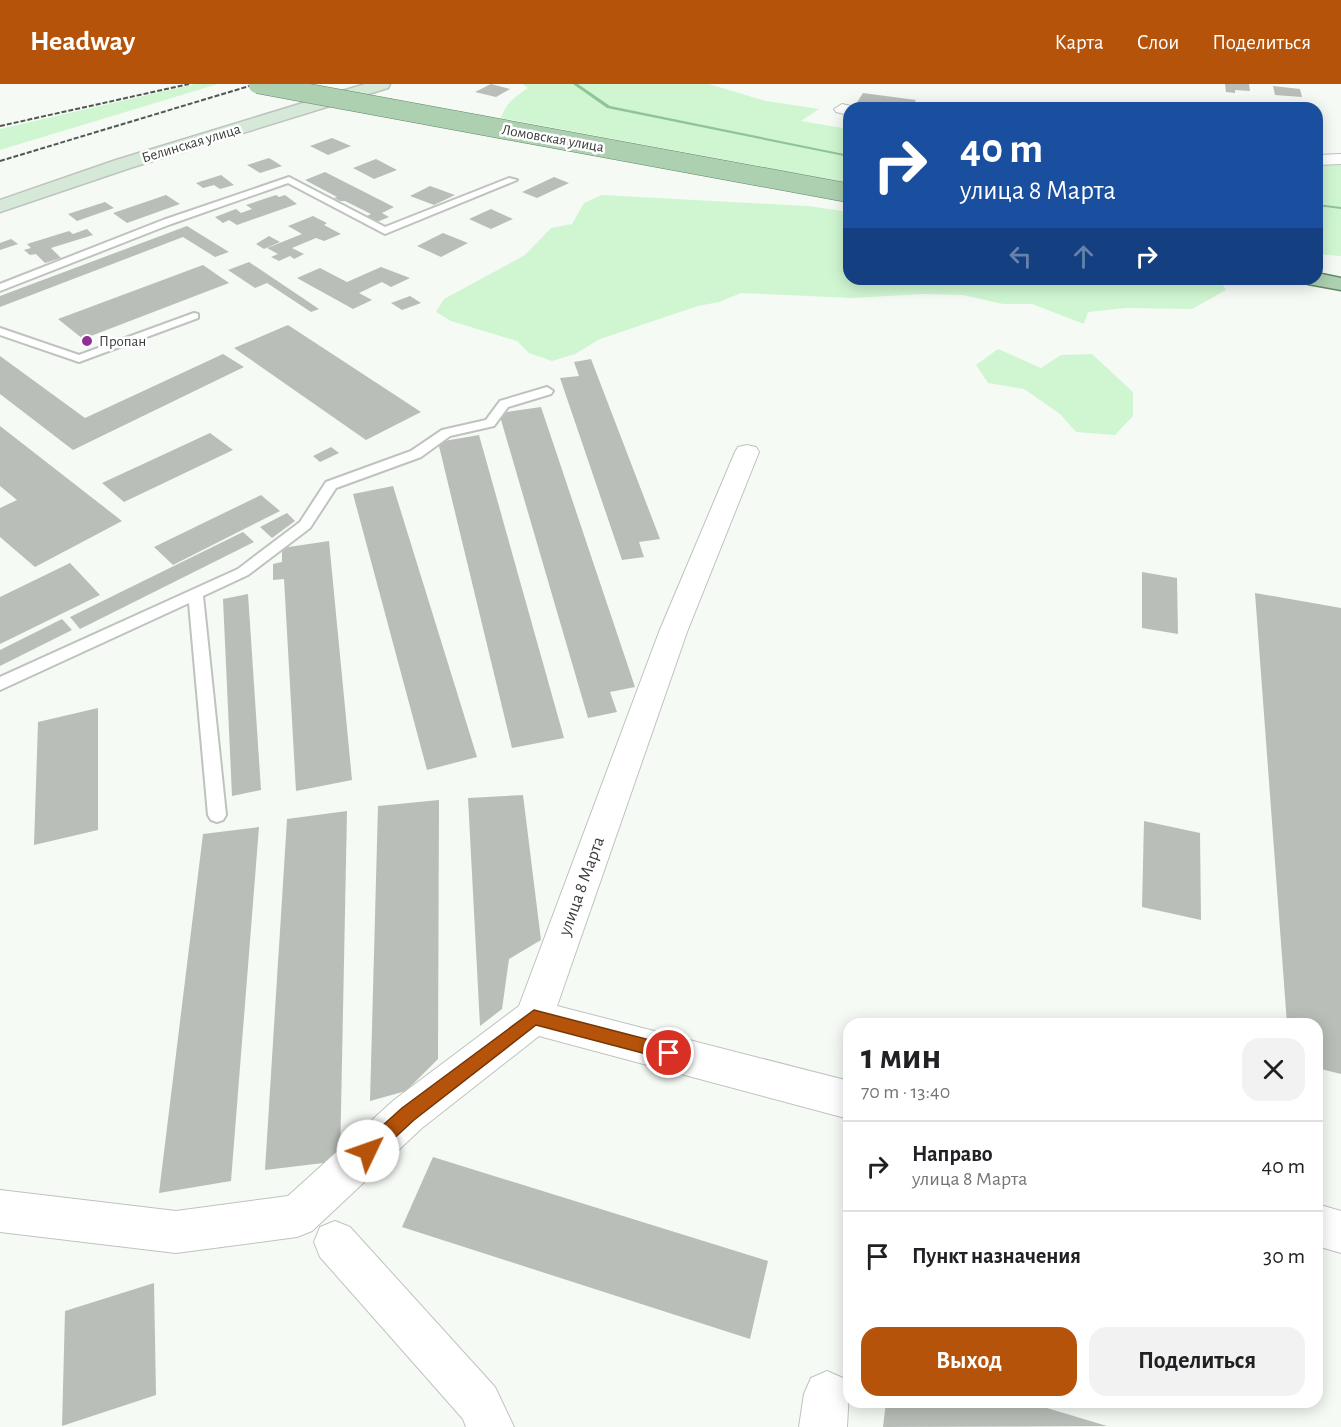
<!DOCTYPE html>
<html lang="ru">
<head>
<meta charset="utf-8">
<style>
	body { margin:0; font-family:"Alegreya Sans",sans-serif; background:#f2f2f2; color:#202124; height:100vh; display:flex; flex-direction:column; font-size:22px; white-space:nowrap }
	* { box-sizing:border-box; margin:0 }
	p { font-size:20px; color:#757577 }
	.icon { flex:none; width:33px; height:33px; fill:none; stroke:currentColor; stroke-width:2; stroke-linecap:round; stroke-linejoin:round }
	.map { position:relative; flex:1; overflow:hidden }
	.details { position:absolute; left:843px; top:934px; width:480px; height:390px; display:flex; flex-direction:column; background:#fff; border-radius:18px; box-shadow:0 3px 15px #0003 }
	.details>* { flex:none }
	.hud { position:absolute; left:843px; top:18px; width:480px; height:183px; border-radius:18px; box-shadow:0 3px 15px #0003; background:#1a4fa0; color:#fff; overflow:hidden }
	.pin { position:absolute; display:grid; place-items:center; width:51px; height:51px; color:#fff; margin:-26px; border:3px solid #fff; border-radius:50%; box-shadow:0 2px 6px #0007 }
	.me { position:absolute; width:66px; margin:-33px; rotate:48deg; stroke-linejoin:round; filter:drop-shadow(0 0 4px #0008) }
	.turn { display:flex; align-items:center; gap:21px; height:126px; padding:0 18px; font-size:27px }
	.turn .icon { width:78px; height:78px; stroke-width:2.5 }
	.turn b { display:block; font-size:42px; line-height:51px }
	.lanes { display:flex; align-items:center; height:57px; padding:0 18px; background:#0003; justify-content:center; gap:30px; direction:ltr }
	.lanes .off { opacity:.35 }
	.round { display:grid; place-items:center; flex:none; width:63px; height:63px; border-radius:18px; background:#f2f2f2 }
	.head { display:flex; align-items:center; justify-content:space-between; height:102px; padding:0 18px }
	h1 { font-size:36px; font-weight:700; line-height:45px }
	.action { display:flex; gap:12px; margin-top:auto; padding:12px 18px }
	.action a { flex:1; height:69px; border-radius:18px; background:#b45309; color:#fff; font-size:24px; font-weight:700; line-height:69px; text-align:center }
	.action a+a { background:#f2f2f2; color:#202124 }
	ul { padding:0; list-style:none }
	li { display:flex; align-items:center; gap:18px; height:90px; padding:0 18px; border-top:2px solid #e0e0e0 }
	li div { flex:1 }
	li b { display:block; font-size:22px }
	li em { font-style:normal }
	header { display:flex; align-items:center; gap:36px; box-sizing:border-box; height:84px; padding:0 30px; background:#b45309; color:#fff }
	header strong { font-size:28px }
	nav { display:flex; gap:33px; margin-inline-start:auto; font-size:21px }
	.map>svg:first-child { display:block }
	.green { fill:#cff6d1 }
	.lines { fill:none; stroke-linecap:round; stroke-linejoin:round }
	.stream { fill:#91c495; fill-rule:evenodd }
	.building { fill:#b9beb9 }
	.lane-casing { stroke:#bec3be; stroke-width:4 }
	.street-casing { stroke:#bec3be; stroke-width:2 }
	.secondary-casing { stroke:#bec3be; stroke-width:3 }
	.primary-casing { stroke:#628865; stroke-width:3 }
	.lane { fill:#fff; fill-rule:evenodd }
	.street { fill:#fff; fill-rule:evenodd }
	.secondary { fill:#d6e8d8; fill-rule:evenodd }
	.primary { fill:#add0b0; fill-rule:evenodd }
	.rail { stroke:#535654; stroke-width:2; stroke-dasharray:5 2; stroke-linecap:butt }
	.primary-bridge-casing { stroke:#628865; stroke-width:20; stroke-linecap:butt }
	.primary-bridge { stroke:#add0b0; stroke-width:19 }
	.route { fill:#b45309; stroke:#753606; stroke-width:1.5 }
	.poi-dot { fill:#922f95; stroke:#fff; stroke-width:2 }
	.labels { text-anchor:middle; stroke-width:5; stroke-linejoin:round; paint-order:stroke }
	.far-street-label { font-size:15px; fill:#3a3c3b; stroke:#fff }
	.far-poi-label { font-size:15px; fill:#3a3c3b; stroke:#fff; text-anchor:start }
	.street-label { font-size:18px; fill:#3a3c3b; stroke:#fff }
</style>
</head>
<body>
<header>
<strong>Headway</strong>
<nav><a>Карта</a><a>Слои</a><a>Поделиться</a></nav>
</header>
<div class="map">
<svg width="1341" height="1343" viewBox="0 0 1341 1343">
	<rect width="100%" height="100%" fill="#f5faf5"/>
	<g class="green">
		<polygon points="195,0 218,0 0,66 0,45"/>
		<path d="M501,0H709L766,17L819,25L801,37L849,45V99L501,34C506,18 515,13 528,4L523,0Z"/>
		<polygon points="1317,81 1341,81 1341,172 1317,170"/>
		<polygon points="602,111 808,122 849,128 849,195 1219,195 1226,206 1192,225 1126,224 1088,228 1084,240 1032,220 1003,220 963,211 922,210 853,214 741,209 719,218 698,222 600,255 575,270 552,277 529,269 517,257 451,237 436,228 444,215 525,171 551,144 572,140 584,119"/>
		<polygon points="998,265 1041,284 1061,271 1092,270 1133,308 1133,332 1115,351 1076,348 1060,330 1024,305 988,299 976,281"/>
	</g>
	<g class="lines">
		<g class="stream">
			<polygon points="573,0 578,0 610,22 849,71 849,73 607,24"/>
			<polygon points="1317,120 1341,123 1341,125 1317,122"/>
		</g>
	</g>
	<g class="building">
		<polygon points="491,0 510,5 496,13 475,8"/>
		<polygon points="1225,0 1249,0 1250,7 1235,6 1235,9 1226,8"/>
		<polygon points="1273,2 1300,5 1302,13 1275,11"/>
		<polygon points="863,9 916,16 912,24 885,24 856,20"/>
		<polygon points="332,54 351,62 328,71 310,62"/>
		<polygon points="269,74 282,82 260,89 247,81"/>
		<polygon points="376,75 397,86 374,95 353,84"/>
		<polygon points="325,88 394,123 382,129 389,133 377,138 367,132 371,130 345,117 340,117 334,114 337,113 305,96"/>
		<polygon points="221,91 234,101 220,105 214,101 203,104 196,99"/>
		<polygon points="554,93 569,99 537,114 522,108"/>
		<polygon points="430,102 455,111 434,121 410,112"/>
		<polygon points="166,111 180,120 127,139 113,129"/>
		<polygon points="276,111 279,113 285,111 297,120 237,141 229,136 223,139 215,133 236,125 241,129 252,125 246,121"/>
		<polygon points="105,118 114,124 77,137 68,130"/>
		<polygon points="491,125 513,135 491,145 469,135"/>
		<polygon points="313,132 327,139 324,141 341,150 324,157 316,154 292,164 304,170 294,175 290,172 279,177 271,173 278,170 267,164 302,150 288,142"/>
		<polygon points="187,142 229,168 215,173 183,153 0,223 0,212"/>
		<polygon points="87,145 93,151 51,164 61,174 45,179 36,170 30,171 24,166 31,164 27,160 69,147 73,150"/>
		<polygon points="443,149 468,159 441,173 417,162"/>
		<polygon points="269,152 280,158 264,165 256,160"/>
		<polygon points="11,155 18,160 0,166 0,159"/>
		<polygon points="249,178 319,225 311,228 267,199 255,204 228,186"/>
		<polygon points="203,181 229,199 83,255 58,235"/>
		<polygon points="381,183 410,194 391,203 382,198 359,209 372,216 353,225 297,194 320,184 347,198"/>
		<polygon points="410,212 421,219 402,226 391,219"/>
		<polygon points="288,241 421,328 366,356 234,264"/>
		<polygon points="223,270 244,283 73,366 0,310 0,272 85,334"/>
		<polygon points="591,275 660,455 639,458 644,473 622,476 560,294 579,292 574,278"/>
		<polygon points="541,323 635,603 610,608 617,628 588,634 499,329"/>
		<polygon points="0,342 122,437 35,483 0,453 0,424 17,416 0,402"/>
		<polygon points="210,349 233,366 124,418 102,399"/>
		<polygon points="479,351 564,654 512,664 438,358"/>
		<polygon points="331,363 339,369 320,378 313,372"/>
		<polygon points="393,402 477,673 427,686 353,410"/>
		<polygon points="261,411 280,427 173,481 154,463"/>
		<polygon points="287,429 295,437 272,454 260,443"/>
		<polygon points="243,448 254,458 80,545 70,533"/>
		<polygon points="329,457 352,696 296,707 284,495 273,496 273,480 282,478 282,464"/>
		<polygon points="70,479 100,511 0,560 0,513"/>
		<polygon points="1142,488 1177,494 1178,550 1142,544"/>
		<polygon points="1255,509 1341,524 1341,990 1317,984 1317,940 1287,940"/>
		<polygon points="248,510 261,706 232,712 223,515"/>
		<polygon points="62,535 72,546 0,582 0,566"/>
		<polygon points="98,624 98,746 34,761 38,638"/>
		<polygon points="523,711 541,856 509,875 502,925 480,942 468,714"/>
		<polygon points="439,716 438,975 406,1007 370,1017 378,722"/>
		<polygon points="347,727 340,1077 265,1086 287,735"/>
		<polygon points="1144,737 1200,749 1201,836 1142,823"/>
		<polygon points="259,743 231,1097 159,1109 203,750"/>
		<polygon points="433,1073 768,1177 750,1255 402,1143"/>
		<polygon points="154,1199 156,1311 62,1342 65,1227"/>
		<polygon points="886,1318 1027,1318 1107,1342 883,1343"/>
	</g>
	<g class="lines">
		<defs>
			<g id="lane">
				<polygon points="289,93 385,143 509,94 517,96 385,150 288,99 171,140 0,207 0,200 163,136"/>
				<polygon points="194,229 198,230 198,234 79,278 0,251 0,244 79,271"/>
				<polygon points="547,303 553,307 551,310 508,323 494,342 450,352 421,373 336,404 310,444 248,491 203,512 226,731 223,736 217,738 211,736 208,731 189,519 0,606 0,593 238,485 300,438 326,398 411,367 442,346 486,336 500,317"/>
			</g>
			<g id="street">
				<polygon points="842,20 855,23 856,24 849,24 849,31 836,28 834,25"/>
				<polygon points="1341,70 1341,80 1317,81 1317,71"/>
				<polygon points="747,361 756,363 759,368 687,548 557,922 849,997 849,1035 539,952 422,1044 312,1147 297,1153 176,1169 0,1148 0,1106 176,1127 288,1112 394,1016 519,922 659,548 735,368 738,363"/>
				<polygon points="1317,1120 1341,1127 1341,1169 1317,1162"/>
				<polygon points="335,1137 350,1143 495,1303 514,1343 466,1343 463,1335 320,1173 314,1158 320,1143"/>
				<polygon points="827,1287 843,1294 849,1307 847,1343 799,1343 804,1310 811,1294"/>
			</g>
			<polygon id="secondary" points="365,0 390,0 388,4 130,84 0,128 0,116 116,76"/>
			<polygon id="primary" points="1317,189 1341,194 1341,206 1308,200 1305,195 1317,195"/>
		</defs>
		<use href="#lane" class="lane-casing"/>
		<use href="#street" class="street-casing"/>
		<use href="#secondary" class="secondary-casing"/>
		<use href="#primary" class="primary-casing"/>
		<use href="#lane" class="lane"/>
		<use href="#street" class="street"/>
		<use href="#secondary" class="secondary"/>
		<use href="#primary" class="primary"/>
		<g class="rail">
			<polyline points="0,42 189,0"/>
			<polyline points="0,77 256,0"/>
		</g>
		<defs>
			<polyline id="primary-bridge" points="258,0 849,109"/>
		</defs>
		<use href="#primary-bridge" class="primary-bridge-casing"/>
		<use href="#primary-bridge" class="primary-bridge"/>
	</g>
	<polygon class="route" points="534,926 669,961 675,963 677,969 675,974 669,976 536,941 414,1036 374,1073 368,1076 361,1073 359,1067 361,1061 402,1024"/>
	<circle class="poi-dot" cx="87" cy="257" r="6"/>
	<g class="labels">
		<g class="far-street-label">
			<text transform="translate(553 54) rotate(10)" y="5">Ломовская улица</text>
			<text transform="translate(191 59) rotate(-17)" y="5">Белинская улица</text>
		</g>
		<g class="far-poi-label">
			<text x="99" y="262">Пропан</text>
		</g>
		<g class="street-label">
			<text transform="translate(581 802) rotate(-70)" y="6">улица 8 Марта</text>
		</g>
	</g>
</svg>
<div class="pin" style="left:669px;top:969px;background:#d93025"><svg class="icon" aria-label="arrive" viewBox="0 0 24 24"><path d="M6 21V4h12l-3 4 3 4H6"/></svg></div>
<svg class="me" style="left:368px;top:1067px" viewBox="-20 -20 40 40"><circle r="19" fill="#fff"/><path d="M0-13L10 11 0 6-10 11z" fill="#b45309"/></svg>
<div class="hud">
<div class="turn"><svg class="icon" aria-label="right" viewBox="0 0 24 24"><path d="M7 20v-9h11M14 6l5 5-5 5"/></svg><div><b>40 m</b>улица 8 Марта</div></div>
<div class="lanes"><svg class="icon off" aria-label="left" viewBox="0 0 24 24"><path d="M17 20v-9H6M10 6l-5 5 5 5"/></svg><svg class="icon off" aria-label="ahead" viewBox="0 0 24 24"><path d="M12 20V5M6 11l6-6 6 6"/></svg><svg class="icon" aria-label="right" viewBox="0 0 24 24"><path d="M7 20v-9h11M14 6l5 5-5 5"/></svg></div>
</div>
<section class="details">
<div class="head"><div><h1>1 мин</h1><p>70 m · 13:40</p></div><a class="round"><svg class="icon" aria-label="close" viewBox="0 0 24 24"><path d="M6 6l12 12M18 6L6 18"/></svg></a></div>
<ul>
<li><svg class="icon" aria-label="right" viewBox="0 0 24 24"><path d="M7 20v-9h11M14 6l5 5-5 5"/></svg><div><b>Направо</b><p>улица 8 Марта</p></div><em>40 m</em></li>
<li><svg class="icon" aria-label="arrive" viewBox="0 0 24 24"><path d="M6 21V4h12l-3 4 3 4H6"/></svg><div><b>Пункт назначения</b></div><em>30 m</em></li>
</ul>
<div class="action"><a>Выход</a><a>Поделиться</a></div>
</section>
</div>
</body>
</html>
